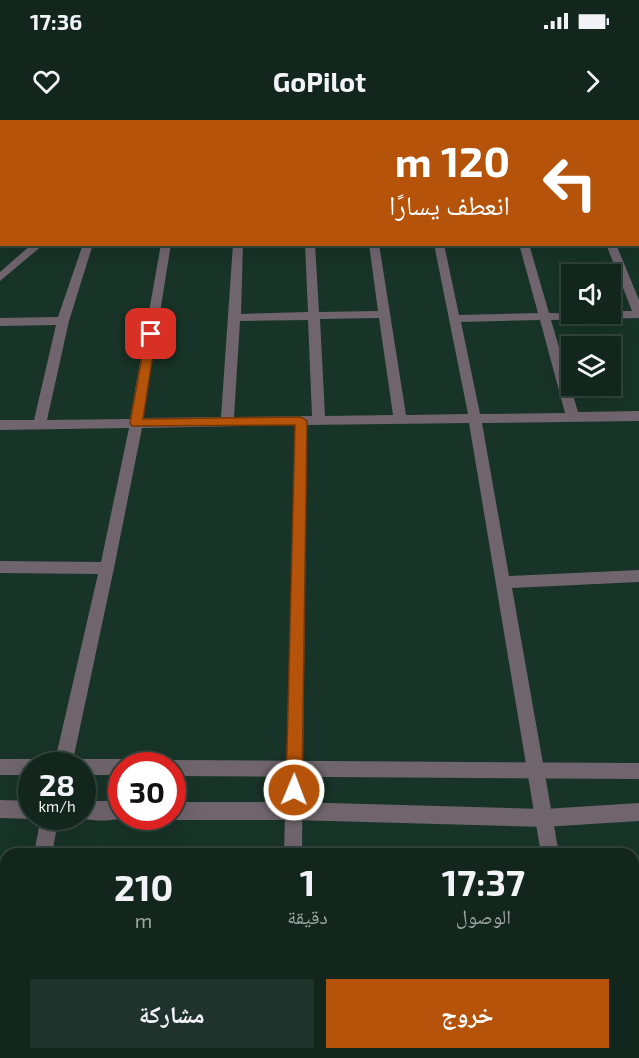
<!DOCTYPE html>
<html lang="ar">
<head>
<meta charset="utf-8">
<style>
	body { margin:0; font-family:"Exo 2","Noto Naskh Arabic",sans-serif; background:#1f322b; color:#f1f3f6; direction:rtl; height:100vh; display:flex; flex-direction:column; font-size:22px; white-space:nowrap }
	* { box-sizing:border-box; margin:0 }
	p { font-size:20px; color:#9ca5a4 }
	.icon { flex:none; width:33px; height:33px; fill:none; stroke:currentColor; stroke-width:2; stroke-linecap:round; stroke-linejoin:round }
	.map { position:relative; flex:1; overflow:hidden; direction:ltr }
	.sheet { position:absolute; left:0px; top:728px; width:639px; height:212px; display:flex; flex-direction:column; background:#12261e; border-radius:18px 18px 0 0; box-shadow:0 6px 24px #0002,0 0 0 2px #31433c; direction:rtl }
	.sheet>* { flex:none }
	.banner { position:absolute; left:0px; top:0px; width:639px; height:126px; box-shadow:0 6px 24px #0002,0 0 0 2px #31433c; direction:rtl; background:#b45309; color:#fff; overflow:hidden }
	.buttons { position:absolute; left:561px; top:144px; display:grid; gap:12px }
	.buttons a { display:grid; place-items:center; width:60px; height:60px; border-radius:0px; background:#12261e; box-shadow:0 6px 24px #0002,0 0 0 2px #31433c; font-size:30px }
	.speed { position:absolute; left:18px; top:632px; display:flex; gap:12px; font-size:30px; font-weight:700; text-align:center }
	.speed>* { display:grid; place-content:center; width:78px; height:78px; border-radius:50%; background:#12261e; box-shadow:0 6px 24px #0002,0 0 0 2px #31433c; line-height:1 }
	.speed small { font-size:15px; font-weight:400 }
	.speed .limit { border:9px solid #d22; background:#fff; color:#111 }
	.pin { position:absolute; display:grid; place-items:center; width:51px; height:51px; color:#fff; margin:-26px; border-radius:12px; box-shadow:0 3px 9px #0006 }
	.me { position:absolute; width:66px; margin:-33px; rotate:1deg; stroke-linejoin:round; filter:drop-shadow(0 0 4px #0008) }
	.turn { display:flex; align-items:center; gap:21px; height:126px; padding:0 30px; font-size:27px }
	.turn .icon { width:78px; height:78px; stroke-width:2.5 }
	.turn b { display:block; font-size:42px; line-height:51px }
	.eta { display:flex; justify-content:space-evenly; align-items:center; height:102px; text-align:center }
	.eta b { font-size:36px; font-weight:700; line-height:42px }
	.primary-button { display:flex; gap:12px; margin-top:auto; padding:12px 30px }
	.primary-button a { flex:1; height:69px; border-radius:0px; background:#b45309; color:#fff; font-size:24px; font-weight:700; line-height:69px; text-align:center }
	.primary-button a+a { background:#1f322b; color:#f1f3f6 }
	.status { display:flex; justify-content:space-between; align-items:center; height:42px; padding:0 30px; background:#12261e; direction:ltr }
	.status svg { height:16px; fill:currentColor }
	header { display:flex; justify-content:space-between; align-items:center; height:78px; padding:0 30px; background:#12261e; font-size:27px; font-weight:700 }
	.map>svg:first-child { display:block }
	.lines { fill:none; stroke-linecap:round; stroke-linejoin:round }
	.minor { fill:#70656d; fill-rule:evenodd }
	.tertiary { fill:#70656d; fill-rule:evenodd }
	.secondary { fill:#958592; fill-rule:evenodd }
	.route { fill:#b45309; stroke:#753606; stroke-width:1.5 }
</style>
</head>
<body>
<div class="status"><b>17:36</b><svg viewBox="0 0 49 12"><path d="M0 12V9h3v3zM5 12V6h3v6zM10 12V3h3v9zM15 12V0h3v12zM26 1h20v11H26zM47 4h2v5h-2z"/></svg></div>
<header><svg class="icon" aria-label="forward" viewBox="0 0 24 24"><path d="M9 5l7 7-7 7"/></svg>GoPilot<svg class="icon" aria-label="heart" viewBox="0 0 24 24"><path d="M12 20l-8-8c-3-5 5-10 8-4 3-6 11-1 8 4z"/></svg></header>
<div class="map">
<svg width="639" height="938" viewBox="0 0 639 938">
	<rect width="100%" height="100%" fill="#183328"/>
	<g class="lines">
		<g class="minor">
			<polygon points="37,0 50,0 51,2 38,2"/>
			<polygon points="111,0 120,0 110,2"/>
			<polygon points="174,0 183,0 173,2"/>
			<polygon points="242,0 250,0 241,2"/>
			<polygon points="289,0 300,0 301,2 290,2"/>
			<polygon points="307,0 316,0 306,2"/>
			<polygon points="398,0 408,0 397,2"/>
			<polygon points="451,0 462,0 463,2 452,2"/>
			<polygon points="2,20 2,26 0,27 0,21"/>
			<rect x="638" y="63" width="1" height="7"/>
			<polygon points="0,92 2,92 0,100"/>
			<polygon points="32,124 44,124 0,161 0,152"/>
			<path d="M83,124H93L69,201L47,300L130,299L161,124H171L143,298L221,297L233,124H243L241,194L308,192L305,124H315L319,192L378,191L369,124H379L406,295L468,294L434,124H444L459,195L538,193L519,124H529L549,193L610,194V191H632L606,124H616L639,180V198L551,200L578,292L639,291V301L482,303L509,456L639,450V462L512,468L559,734H541L469,303L307,305L302,734H284L295,305L142,308L114,448L72,645H54L98,454L0,453V441L101,442L129,308L0,310V300H34L56,205L0,206V198L58,197ZM379,198L393,295L325,296L320,199ZM308,200L312,296L234,297L240,201ZM540,200L565,293L480,294L461,202Z"/>
			<polygon points="41,696 59,696 52,734 34,734"/>
			<polygon points="6,923 6,933 19,933 18,938 0,938 0,927"/>
			<rect x="279" y="933" width="22" height="5"/>
			<polygon points="575,933 597,933 598,938 576,938"/>
		</g>
		<g class="tertiary">
			<polygon points="0,639 32,639 38,641 40,645 32,645 32,655 0,655"/>
			<polygon points="82,639 122,639 128,641 130,645 122,645 122,655 82,655 82,645 74,645 76,641"/>
			<polygon points="172,640 639,643 639,659 172,656 172,645 165,645"/>
			<polygon points="0,680 32,681 32,696 38,696 32,699 0,698"/>
			<path d="M82,681H122V696H128C116,702 88,702 76,696H82Z"/>
			<polygon points="172,682 293,682 544,689 639,683 639,701 544,707 293,700 172,700 165,696 172,696"/>
		</g>
		<g class="secondary">
			<polygon points="609,0 620,0 621,2 610,2"/>
			<rect x="638" y="6" width="1" height="6"/>
		</g>
	</g>
	<polygon class="route" points="151,210 156,214 143,299 301,297 307,301 302,670 299,675 294,678 288,675 286,670 295,305 132,306 130,303 146,214"/>
</svg>
<div class="buttons">
<a><svg class="icon" aria-label="sound" viewBox="0 0 24 24"><path d="M4 9h4l5-4v14l-5-4H4zM17 9q2 3 0 6"/></svg></a>
<a><svg class="icon" aria-label="layers" viewBox="0 0 24 24"><path d="M12 4l9 5-9 5-9-5zM3 14l9 5 9-5"/></svg></a>
</div>
<div class="speed"><div>28<small>km/h</small></div><div class="limit">30</div></div>
<div class="pin" style="left:151px;top:214px;background:#d93025"><svg class="icon" aria-label="arrive" viewBox="0 0 24 24"><path d="M6 21V4h12l-3 4 3 4H6"/></svg></div>
<svg class="me" style="left:294px;top:670px" viewBox="-20 -20 40 40"><circle r="17" fill="#b45309" stroke="#fff" stroke-width="3"/><path d="M0-11L8 9 0 5-8 9z" fill="#fff"/></svg>
<div class="banner">
<div class="turn"><svg class="icon" aria-label="left" viewBox="0 0 24 24"><path d="M17 20v-9H6M10 6l-5 5 5 5"/></svg><div><b>120 m</b>انعطف يسارًا</div></div>
</div>
<section class="sheet">
<div class="eta">
<div><b>17:37</b><p>الوصول</p></div>
<div><b>1</b><p>دقيقة</p></div>
<div><b>210</b><p>m</p></div>
</div>
<div class="primary-button"><a>خروج</a><a>مشاركة</a></div>
</section>
</div>
</body>
</html>
